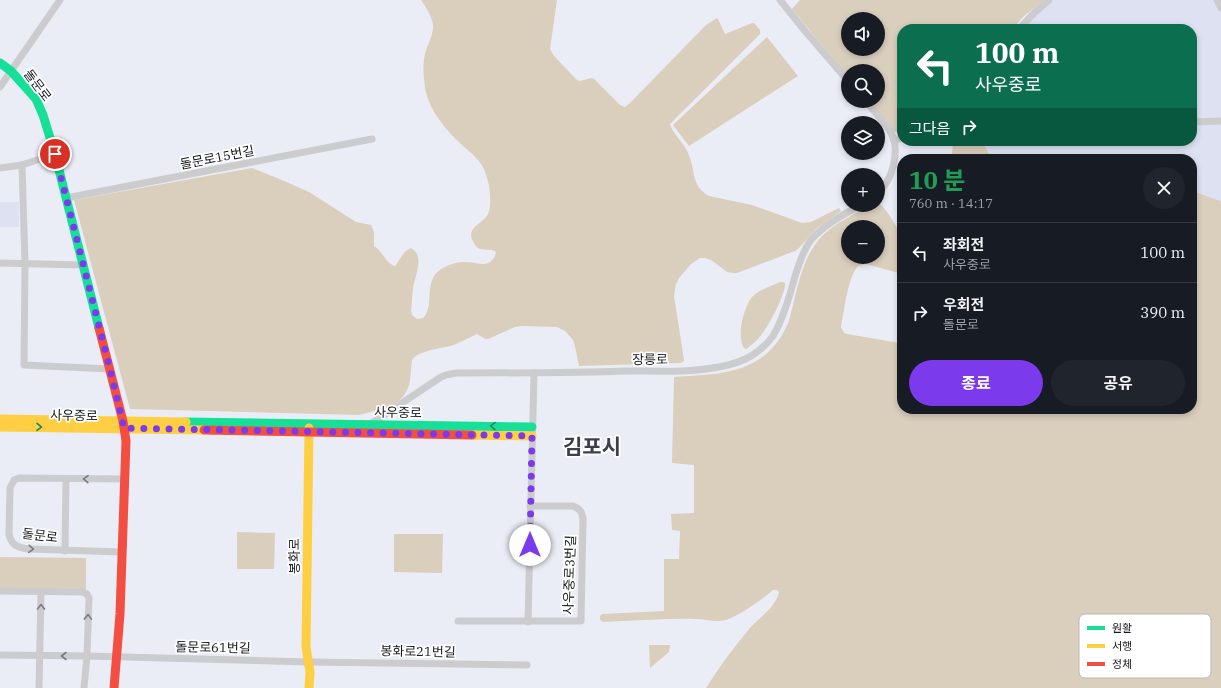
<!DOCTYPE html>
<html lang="ko">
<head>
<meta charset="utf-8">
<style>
	body { margin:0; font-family:"IBM Plex Serif","Noto Sans KR",serif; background:#20242c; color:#f1f3f6; height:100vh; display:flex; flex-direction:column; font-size:15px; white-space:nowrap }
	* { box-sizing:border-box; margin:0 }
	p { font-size:13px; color:#9ea1a6 }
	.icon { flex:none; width:22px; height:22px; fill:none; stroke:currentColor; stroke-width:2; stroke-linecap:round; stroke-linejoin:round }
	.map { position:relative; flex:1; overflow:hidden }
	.sheet { position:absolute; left:897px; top:154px; width:300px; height:260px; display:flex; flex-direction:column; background:#171b24; border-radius:16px; box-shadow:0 2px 6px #0003 }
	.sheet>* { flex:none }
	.hud { position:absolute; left:897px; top:24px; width:300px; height:122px; border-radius:16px; box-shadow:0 2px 6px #0003; background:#0b6e4f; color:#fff; overflow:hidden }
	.buttons { position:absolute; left:841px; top:12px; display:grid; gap:8px }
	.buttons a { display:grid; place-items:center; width:44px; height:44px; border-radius:50%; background:#171b24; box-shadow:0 2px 6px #0003; font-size:20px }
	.pin { position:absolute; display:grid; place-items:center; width:34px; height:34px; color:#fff; margin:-17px; border:2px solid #fff; border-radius:50%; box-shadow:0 1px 4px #0007 }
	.me { position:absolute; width:44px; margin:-22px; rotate:0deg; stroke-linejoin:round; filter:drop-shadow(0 0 3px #0008) }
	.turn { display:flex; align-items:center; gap:14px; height:84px; padding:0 12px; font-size:18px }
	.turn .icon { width:52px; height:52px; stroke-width:2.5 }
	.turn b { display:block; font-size:28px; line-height:34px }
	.then { display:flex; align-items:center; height:38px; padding:0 12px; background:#0003; gap:8px; font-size:15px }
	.round { display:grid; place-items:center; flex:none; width:42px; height:42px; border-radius:21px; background:#20242c }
	.head { display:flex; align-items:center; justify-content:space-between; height:68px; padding:0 12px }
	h1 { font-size:24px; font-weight:700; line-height:30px; color:#1e9e55 }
	.action { display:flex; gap:8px; margin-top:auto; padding:8px 12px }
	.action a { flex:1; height:46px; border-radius:24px; background:#7c3aed; color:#fff; font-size:16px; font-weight:700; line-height:46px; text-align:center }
	.action a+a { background:#20242c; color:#f1f3f6 }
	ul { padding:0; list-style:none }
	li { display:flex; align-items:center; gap:12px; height:60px; padding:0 12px; border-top:1px solid #363941 }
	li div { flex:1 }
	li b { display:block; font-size:15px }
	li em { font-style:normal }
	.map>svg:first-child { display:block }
	.built { fill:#dde1f1 }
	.green { fill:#dacebd; fill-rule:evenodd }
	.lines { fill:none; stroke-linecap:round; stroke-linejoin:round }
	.street { stroke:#ccccce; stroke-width:7 }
	.fast { stroke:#16e098; stroke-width:9 }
	.slow { stroke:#ffcf43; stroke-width:9 }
	.jam { stroke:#f24e42; stroke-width:9 }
	.oneway { stroke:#168660 }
	.oneway2 { stroke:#7a7b7e }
	.route { stroke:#7c3aed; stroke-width:7; stroke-dasharray:0 12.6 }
	.labels { text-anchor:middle; stroke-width:3.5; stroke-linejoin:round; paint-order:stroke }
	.street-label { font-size:13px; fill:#15171c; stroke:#fff }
	.town-label { font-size:21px; font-weight:bold; fill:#3c3f4c; stroke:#fff }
	.key { fill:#fff; stroke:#b9b9bb; stroke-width:1 }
	.key-label { font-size:11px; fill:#15171c }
</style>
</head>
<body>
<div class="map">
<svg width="1221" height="688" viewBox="0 0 1221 688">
	<rect width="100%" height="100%" fill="#ebedf6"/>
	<g class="built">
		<polygon points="1054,0 1221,0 1221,201 1192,191 1192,159 992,159 982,141 1192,141 1192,29 1023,29 1033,18"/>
		<rect x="0" y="202" width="19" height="25"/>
	</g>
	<g class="green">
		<path d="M421,0H557L550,49L554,56L577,80L580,81L591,78L594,79L620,105L625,107L630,103L706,25L717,18L718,19L725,34L752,23H754L760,30V34L670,124C673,135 684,142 688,153C696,170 690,185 709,196L752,205L802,223L811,222L839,208L841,211L816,229L799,248L795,251L737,273H734L727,272L711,260L705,258H700L691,264L679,278L676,284L674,296L684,360L683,362L680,363L579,366L575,346L573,340L565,331L557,327L522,326L515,327L488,339H485L477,334C470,337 463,341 456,344C444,349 420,349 412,360C411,367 411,373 410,380C406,407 381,409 359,415L130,409L74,200L252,168L282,180L309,192L356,222L371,225L374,232V246C383,251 385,263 395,266C400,260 403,251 411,248C426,256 414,277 413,289C412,296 412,304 411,311L412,315L417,319L423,318C435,308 423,281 440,270C447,265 456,262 464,262C477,261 490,271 496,253L495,251C490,249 485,250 480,249C477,248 475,245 474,243C464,228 483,224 488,214C492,207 490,186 487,178C483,160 472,155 460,143C446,130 431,112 426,93C424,81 422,66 425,54C427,45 434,34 433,25C432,17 426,7 421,0Z"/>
		<path d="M800,0H1044L1024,16L1012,29H902V133L894,132L869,101H878V71H848V77L792,9ZM848,19H878V49H848Z"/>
		<polygon points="767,37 798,76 689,146 673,125"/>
		<polygon points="953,141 982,141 992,159 918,159 925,156 952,154"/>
		<path d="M1192,191L1221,201V688H706C719,667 734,647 750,628C760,617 776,607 779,592L777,590H773C764,598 737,617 726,620C716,623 706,619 696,619C665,618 634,621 603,622L600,620V616L602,614L664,611V559H679L680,531L672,530L671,514L694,513V465L672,463L674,377C724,374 767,374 789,321C797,292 801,257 823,235C836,223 854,214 870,205H878V202C886,208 899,229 902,239C904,249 902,264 902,274L866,264L858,266C848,276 844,312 841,327L844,333L847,334L899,343L902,341V409H1192ZM848,227H878V257H848Z"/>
		<path d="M780,282H783L785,283C786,294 769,325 762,334C758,340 752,345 746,349L744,348C736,337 744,304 754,295C761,289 772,286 780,282Z"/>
		<polygon points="237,532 275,533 274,569 237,569"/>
		<polygon points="394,534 443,534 442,573 394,572"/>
		<polygon points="0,557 86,558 86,589 0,588"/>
		<polygon points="649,645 670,645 669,652 650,668"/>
	</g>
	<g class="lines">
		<g class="street">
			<polyline points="780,0 805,31 848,81"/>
			<polyline points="1217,0 1221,8"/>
			<polyline points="1019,29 1034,13 1049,0"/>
			<polyline points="0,87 60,0"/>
			<path d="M865,101C875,112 886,123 892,135C900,152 892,181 878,193"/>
			<polyline points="1192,122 1221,121"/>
			<polyline points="894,141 902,137"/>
			<polyline points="22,165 25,263 24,365 110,369"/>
			<polyline points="0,168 22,165 55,154"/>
			<polyline points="66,198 372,139"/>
			<polyline points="0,263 83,265"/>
			<path d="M369,425L441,377L446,375L456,373C513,373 571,373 629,371C661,371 696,373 728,365C746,361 762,351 773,336C784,317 790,294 796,273C800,262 803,250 811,240C824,225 843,215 860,205"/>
			<polyline points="65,551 66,479"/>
			<path d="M122,552L29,549C18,548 11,545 9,534L10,488L14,480L19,478L125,479"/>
			<polyline points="0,591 83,592 87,594 89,598 87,656 84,688"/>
			<path d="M458,621H581L583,519C582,511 580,509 573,506H530"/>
			<polyline points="528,622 534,373"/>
			<polyline points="0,655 87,656 308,662 527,665"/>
			<polyline points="39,688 41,591"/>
		</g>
		<g class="fast">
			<polyline points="0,63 11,71 36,99 43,115 55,154 99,328"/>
			<polyline points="186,422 532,427"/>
		</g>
		<g class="slow">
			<polyline points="0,419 186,422"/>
			<polyline points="0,427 204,430"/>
			<polyline points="309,428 306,647 310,672 309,688"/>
			<polyline points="472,435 532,436"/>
		</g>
		<g class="jam">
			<polyline points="99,328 123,421 126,441 120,614 114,688"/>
			<polyline points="204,430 472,435"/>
		</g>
	</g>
	<defs><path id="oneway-chevron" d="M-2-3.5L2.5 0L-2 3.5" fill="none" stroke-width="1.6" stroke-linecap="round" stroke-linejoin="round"/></defs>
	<g class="oneway">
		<use href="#oneway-chevron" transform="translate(493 426) rotate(-179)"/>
		<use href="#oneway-chevron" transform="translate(39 427) rotate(1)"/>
	</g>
	<g class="oneway2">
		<use href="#oneway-chevron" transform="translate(86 479) rotate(-179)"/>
		<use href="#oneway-chevron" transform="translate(31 549) rotate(4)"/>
		<use href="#oneway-chevron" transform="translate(41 607) rotate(-89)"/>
		<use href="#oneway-chevron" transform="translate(88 617) rotate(-88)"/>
		<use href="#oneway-chevron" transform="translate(64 656) rotate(-180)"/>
	</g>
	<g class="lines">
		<polyline class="route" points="55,154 110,369 124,428 532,436 530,545"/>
	</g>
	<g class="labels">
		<g class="street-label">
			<text transform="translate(38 85) rotate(53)" y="5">돌문로</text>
			<text transform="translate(217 157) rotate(-11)" y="5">돌문로15번길</text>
			<text transform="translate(650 359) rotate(-1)" y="5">장릉로</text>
			<text transform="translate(398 412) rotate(1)" y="5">사우중로</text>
			<text transform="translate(74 415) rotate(1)" y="5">사우중로</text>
			<text transform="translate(40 535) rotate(7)" y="5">돌문로</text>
			<text transform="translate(294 556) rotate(-90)" y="5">봉화로</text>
			<text transform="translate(569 575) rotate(-88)" y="5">사우중로3번길</text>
			<text transform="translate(213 647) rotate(1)" y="5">돌문로61번길</text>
			<text transform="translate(418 651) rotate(1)" y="5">봉화로21번길</text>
		</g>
		<g class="town-label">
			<text x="592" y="454">김포시</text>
		</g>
	</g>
	<rect x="1079" y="614" width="132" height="64" rx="6" class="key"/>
	<rect x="1087" y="626" width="18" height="4" fill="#16e098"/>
	<rect x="1087" y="644" width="18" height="4" fill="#ffcf43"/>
	<rect x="1087" y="662" width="18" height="4" fill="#f24e42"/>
	<g class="key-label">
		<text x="1112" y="632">원활</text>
		<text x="1112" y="650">서행</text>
		<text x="1112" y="668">정체</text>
	</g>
</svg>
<div class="buttons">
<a><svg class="icon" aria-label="sound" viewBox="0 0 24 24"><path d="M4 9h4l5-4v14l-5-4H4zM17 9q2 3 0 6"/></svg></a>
<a><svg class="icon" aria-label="search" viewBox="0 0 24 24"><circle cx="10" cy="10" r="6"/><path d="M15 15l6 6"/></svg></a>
<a><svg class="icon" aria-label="layers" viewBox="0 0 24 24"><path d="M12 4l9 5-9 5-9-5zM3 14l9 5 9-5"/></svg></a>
<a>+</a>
<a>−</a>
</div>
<div class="pin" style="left:55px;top:154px;background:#d93025"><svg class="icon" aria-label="arrive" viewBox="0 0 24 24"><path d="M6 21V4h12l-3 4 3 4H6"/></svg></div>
<svg class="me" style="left:530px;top:545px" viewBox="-20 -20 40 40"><circle r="19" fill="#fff"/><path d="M0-13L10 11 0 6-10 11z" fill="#7c3aed"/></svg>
<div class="hud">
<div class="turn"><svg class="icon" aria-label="left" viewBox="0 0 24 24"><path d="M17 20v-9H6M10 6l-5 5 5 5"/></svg><div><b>100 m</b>사우중로</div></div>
<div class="then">그다음<svg class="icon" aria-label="right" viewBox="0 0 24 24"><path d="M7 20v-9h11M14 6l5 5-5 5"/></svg></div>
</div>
<section class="sheet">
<div class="head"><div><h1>10 분</h1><p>760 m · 14:17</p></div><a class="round"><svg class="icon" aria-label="close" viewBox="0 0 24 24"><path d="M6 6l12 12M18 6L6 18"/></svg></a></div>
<ul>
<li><svg class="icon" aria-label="left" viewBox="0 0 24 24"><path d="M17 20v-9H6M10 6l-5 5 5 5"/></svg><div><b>좌회전</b><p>사우중로</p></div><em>100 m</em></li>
<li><svg class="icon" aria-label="right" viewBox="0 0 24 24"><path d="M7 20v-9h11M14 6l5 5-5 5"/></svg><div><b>우회전</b><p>돌문로</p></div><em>390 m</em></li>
</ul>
<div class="action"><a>종료</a><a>공유</a></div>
</section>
</div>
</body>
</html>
